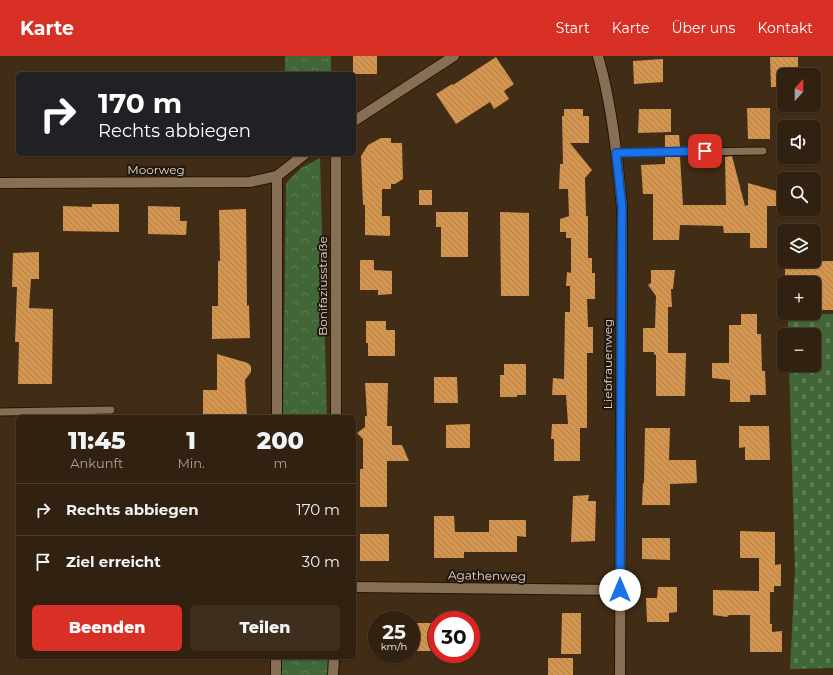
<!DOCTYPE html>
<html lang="de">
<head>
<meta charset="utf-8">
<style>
	body { margin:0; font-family:Montserrat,sans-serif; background:#3d2e1e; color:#f1f3f6; height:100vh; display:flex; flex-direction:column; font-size:15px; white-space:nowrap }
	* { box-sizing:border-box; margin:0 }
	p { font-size:13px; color:#a8a39f }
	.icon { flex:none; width:22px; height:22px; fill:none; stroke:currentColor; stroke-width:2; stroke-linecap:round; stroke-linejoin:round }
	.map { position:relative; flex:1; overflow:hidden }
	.drawer { position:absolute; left:16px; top:359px; width:340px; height:244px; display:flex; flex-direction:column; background:#312110; border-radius:6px; box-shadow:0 1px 3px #0004,0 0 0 1px #4c3e30 }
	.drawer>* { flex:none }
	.banner { position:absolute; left:16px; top:16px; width:340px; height:84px; border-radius:6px; box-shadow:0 1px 3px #0004,0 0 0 1px #4c3e30; background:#202124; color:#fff; overflow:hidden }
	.needle { width:26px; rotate:21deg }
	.controls { position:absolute; left:777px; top:12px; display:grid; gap:8px }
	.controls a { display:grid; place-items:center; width:44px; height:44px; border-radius:6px; background:#312110; box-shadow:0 1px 3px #0004,0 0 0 1px #4c3e30; font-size:20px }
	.speed { position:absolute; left:368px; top:555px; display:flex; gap:8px; font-size:20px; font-weight:700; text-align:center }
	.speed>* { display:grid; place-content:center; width:52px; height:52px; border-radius:50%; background:#312110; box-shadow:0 1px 3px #0004,0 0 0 1px #4c3e30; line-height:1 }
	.speed small { font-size:10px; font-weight:400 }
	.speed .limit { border:6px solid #d22; background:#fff; color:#111 }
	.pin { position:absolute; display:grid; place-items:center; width:34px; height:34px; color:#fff; margin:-17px; border-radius:8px; box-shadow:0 2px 6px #0006 }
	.me { position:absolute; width:44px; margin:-22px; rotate:0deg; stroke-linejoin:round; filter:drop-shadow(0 0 3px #0008) }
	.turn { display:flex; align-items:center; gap:14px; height:84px; padding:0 16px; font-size:18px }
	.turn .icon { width:52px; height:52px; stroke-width:2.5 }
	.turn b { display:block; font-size:28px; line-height:34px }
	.eta { display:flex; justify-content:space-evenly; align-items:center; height:68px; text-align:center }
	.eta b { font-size:24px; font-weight:800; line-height:28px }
	.action { display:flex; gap:8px; margin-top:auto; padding:8px 16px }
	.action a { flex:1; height:46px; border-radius:6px; background:#d93025; color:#fff; font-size:16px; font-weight:800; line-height:46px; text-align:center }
	.action a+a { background:#3d2e1e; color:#f1f3f6 }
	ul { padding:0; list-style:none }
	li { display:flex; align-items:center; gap:12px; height:52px; padding:0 16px; border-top:1px solid #4c3e30 }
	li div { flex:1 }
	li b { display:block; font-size:15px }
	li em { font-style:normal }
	header { display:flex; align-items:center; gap:24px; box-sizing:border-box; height:56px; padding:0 20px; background:#d93025; color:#fff }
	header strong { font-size:19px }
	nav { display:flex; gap:22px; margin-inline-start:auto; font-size:14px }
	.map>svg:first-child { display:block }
	.forest { fill:url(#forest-crowns) }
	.cemetery { fill:url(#cemetery-stones) }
	.building { fill:url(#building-back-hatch) }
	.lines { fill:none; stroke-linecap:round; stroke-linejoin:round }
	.service-casing { stroke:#271400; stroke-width:9 }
	.minor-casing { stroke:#271400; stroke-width:12 }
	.service { stroke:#876f56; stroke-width:7 }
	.minor { stroke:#876f56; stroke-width:10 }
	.route-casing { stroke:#114b97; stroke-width:10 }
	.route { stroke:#1a73e8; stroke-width:7 }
	.labels { text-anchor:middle; stroke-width:4; stroke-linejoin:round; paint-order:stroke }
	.street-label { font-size:12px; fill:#e4d6c9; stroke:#20170d }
</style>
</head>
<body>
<header>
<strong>Karte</strong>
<nav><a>Start</a><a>Karte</a><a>Über uns</a><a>Kontakt</a></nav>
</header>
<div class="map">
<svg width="833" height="619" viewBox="0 0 833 619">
	<defs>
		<pattern id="forest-crowns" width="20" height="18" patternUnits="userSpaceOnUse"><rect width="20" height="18" fill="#416638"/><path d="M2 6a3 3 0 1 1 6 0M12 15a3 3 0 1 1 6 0" fill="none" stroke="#5c7b53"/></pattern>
		<pattern id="cemetery-stones" width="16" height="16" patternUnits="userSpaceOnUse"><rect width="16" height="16" fill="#416638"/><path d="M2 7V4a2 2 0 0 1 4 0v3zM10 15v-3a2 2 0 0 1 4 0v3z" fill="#5c7b53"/></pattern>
		<pattern id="building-back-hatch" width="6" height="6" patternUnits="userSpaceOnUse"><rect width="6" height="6" fill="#d49550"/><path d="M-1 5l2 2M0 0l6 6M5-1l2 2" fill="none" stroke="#b0804b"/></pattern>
	</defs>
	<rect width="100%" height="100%" fill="#412c16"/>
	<g class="forest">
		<rect x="285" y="0" width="46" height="18"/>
		<polygon points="320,102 327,361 283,361 286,127 301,112"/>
		<polygon points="280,601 331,601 330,619 281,619"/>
	</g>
	<polygon class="cemetery" points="788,257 833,258 833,612 790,613 795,514 789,309 814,309 814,279 788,279"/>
	<g class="building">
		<rect x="353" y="0" width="24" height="18"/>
		<polygon points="496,1 514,28 504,35 509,43 494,53 490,46 456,68 436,38 452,28 453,29"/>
		<polygon points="770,1 798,1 798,19 784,19 784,31 771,31"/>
		<polygon points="663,3 663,26 634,28 633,5"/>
		<polygon points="747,52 770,52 770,83 748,83"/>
		<polygon points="564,53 583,53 583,60 589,60 589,87 570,87 592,114 585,122 586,160 588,160 588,202 592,202 592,217 595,217 595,243 587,243 588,271 593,271 593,297 587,297 587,372 580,372 580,405 554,405 554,383 551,383 552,368 568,368 566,339 552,339 553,322 564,323 565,256 570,256 570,230 566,230 567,216 571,217 571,182 566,182 566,176 560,176 560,163 569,160 568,133 559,133 560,108 563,108 562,60 564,60"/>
		<polygon points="639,53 671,53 671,76 638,77"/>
		<polygon points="665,79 679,79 680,91 665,91"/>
		<polygon points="381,82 391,82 391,87 402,87 403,123 395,128 391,128 391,133 382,133 382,160 390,160 390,180 365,179 365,149 363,149 361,100 368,89"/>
		<polygon points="732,100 745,150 748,149 748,127 780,136 776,150 767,150 767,192 750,192 750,177 724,177 723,170 680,169 679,184 653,184 653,138 643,138 641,109 665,108 665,101 680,101 683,149 726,149 725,101"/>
		<rect x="419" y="134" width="13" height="15"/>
		<polygon points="92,148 119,148 119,176 63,175 63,150 92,151"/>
		<polygon points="148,150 180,151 180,165 187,165 186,179 148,178"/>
		<polygon points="246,153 247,250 249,249 250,282 212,283 212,250 218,250 218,205 220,205 219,154"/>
		<polygon points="436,156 468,156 468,201 441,201 441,171 436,171"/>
		<polygon points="500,156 529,157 529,240 501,240"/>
		<polygon points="39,196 39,223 31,223 29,252 53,253 52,328 18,328 19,286 15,286 17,231 12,231 13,197"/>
		<polygon points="360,204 374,204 374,214 392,215 392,238 378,239 378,234 360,234"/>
		<polygon points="785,205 833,205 833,254 814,254 814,227 785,227"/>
		<polygon points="651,214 675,214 673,233 671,233 672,251 668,251 668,297 686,297 685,340 656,340 656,299 654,298 654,296 643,296 643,272 655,272 656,240 648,229 651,227"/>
		<polygon points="741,258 757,258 757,278 761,278 762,315 765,315 766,339 750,339 750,346 730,346 730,324 712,322 712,307 729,307 729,269 741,269"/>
		<polygon points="366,265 386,265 386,274 395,274 395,300 368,300 368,287 366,287"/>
		<polygon points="217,298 248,307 251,310 251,316 245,324 247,361 203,361 203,334 217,334"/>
		<polygon points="504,308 526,308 526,339 517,339 517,341 500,341 500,319 504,319"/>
		<polygon points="434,321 457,321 458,347 434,347"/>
		<polygon points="365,327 388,327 387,370 392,370 392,389 402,389 409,405 387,405 387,451 360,451 360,413 363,413 363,383 357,377 365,371 365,360 367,360"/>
		<polygon points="470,368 470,392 446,392 446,369"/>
		<polygon points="739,370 769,370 770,404 745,404 745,391 739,392"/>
		<polygon points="645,372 670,372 669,404 696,404 697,427 670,428 670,449 642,449 643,427 644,427"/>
		<polygon points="589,439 588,445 596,445 595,485 571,486 573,440"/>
		<polygon points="434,460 454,460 455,476 489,476 489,464 526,464 526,481 517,480 517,496 464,496 464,502 434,502"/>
		<polygon points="740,475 775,476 775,509 781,508 781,530 774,530 774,536 770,536 770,568 772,568 772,576 782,575 782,596 750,596 750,559 729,559 727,561 713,559 713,534 759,535 759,502 740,502"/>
		<rect x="360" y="478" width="29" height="27"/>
		<polygon points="642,482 670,482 670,504 642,503"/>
		<polygon points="658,531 677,531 677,556 669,557 669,566 647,566 646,542 657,542"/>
		<polygon points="562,557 581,557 581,598 561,598"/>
		<rect x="411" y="567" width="26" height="28"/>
		<rect x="548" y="602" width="25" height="17"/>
	</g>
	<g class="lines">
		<defs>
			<g id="service">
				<polyline points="617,97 763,95"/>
				<polyline points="0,356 111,354"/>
			</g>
			<g id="minor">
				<path d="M598,0C612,49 617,100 622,151L620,619"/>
				<polyline points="354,65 454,0"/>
				<polyline points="336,98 336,361"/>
				<polyline points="0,127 250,126 277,120 305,98"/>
				<polyline points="277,361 277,120"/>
				<polyline points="354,531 620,534"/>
				<polyline points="276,619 276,601"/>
				<polyline points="333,619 334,601"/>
			</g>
		</defs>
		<use href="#service" class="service-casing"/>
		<use href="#minor" class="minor-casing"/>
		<use href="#service" class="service"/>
		<use href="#minor" class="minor"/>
	</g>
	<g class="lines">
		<defs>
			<polyline id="route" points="620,534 622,151 616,97 705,95"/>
		</defs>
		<use href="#route" class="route-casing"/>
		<use href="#route" class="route"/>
	</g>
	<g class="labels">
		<g class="street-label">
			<text x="156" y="118">Moorweg</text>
			<text transform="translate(323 230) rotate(-90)" y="4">Bonifaziusstraße</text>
			<text transform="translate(608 308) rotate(-90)" y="4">Liebfrauenweg</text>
			<text transform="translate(487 520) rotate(1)" y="4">Agathenweg</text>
		</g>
	</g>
</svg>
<div class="controls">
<a><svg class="needle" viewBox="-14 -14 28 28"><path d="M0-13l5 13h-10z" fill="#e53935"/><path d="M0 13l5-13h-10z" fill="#a8a39f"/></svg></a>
<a><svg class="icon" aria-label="sound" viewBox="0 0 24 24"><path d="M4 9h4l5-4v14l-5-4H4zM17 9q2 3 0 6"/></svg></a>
<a><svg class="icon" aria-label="search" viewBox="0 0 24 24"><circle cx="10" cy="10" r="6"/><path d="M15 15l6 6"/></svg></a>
<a><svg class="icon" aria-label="layers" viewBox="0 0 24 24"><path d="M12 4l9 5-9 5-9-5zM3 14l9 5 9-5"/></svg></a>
<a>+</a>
<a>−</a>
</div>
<div class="speed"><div>25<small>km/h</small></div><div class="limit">30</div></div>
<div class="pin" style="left:705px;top:95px;background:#d93025"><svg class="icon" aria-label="arrive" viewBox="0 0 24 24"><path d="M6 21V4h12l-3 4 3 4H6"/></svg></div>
<svg class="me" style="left:620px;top:534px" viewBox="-20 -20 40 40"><circle r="19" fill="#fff"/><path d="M0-13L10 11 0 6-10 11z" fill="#1a73e8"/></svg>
<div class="banner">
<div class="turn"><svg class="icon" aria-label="right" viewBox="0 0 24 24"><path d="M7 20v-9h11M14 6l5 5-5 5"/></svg><div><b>170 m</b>Rechts abbiegen</div></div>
</div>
<section class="drawer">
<div class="eta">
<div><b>11:45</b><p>Ankunft</p></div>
<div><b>1</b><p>Min.</p></div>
<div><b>200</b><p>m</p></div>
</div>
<ul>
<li><svg class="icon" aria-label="right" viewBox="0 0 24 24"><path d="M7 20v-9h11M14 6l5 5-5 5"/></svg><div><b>Rechts abbiegen</b></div><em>170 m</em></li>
<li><svg class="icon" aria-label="arrive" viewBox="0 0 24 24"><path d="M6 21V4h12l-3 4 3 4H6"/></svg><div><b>Ziel erreicht</b></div><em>30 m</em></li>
</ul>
<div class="action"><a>Beenden</a><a>Teilen</a></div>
</section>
</div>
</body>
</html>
